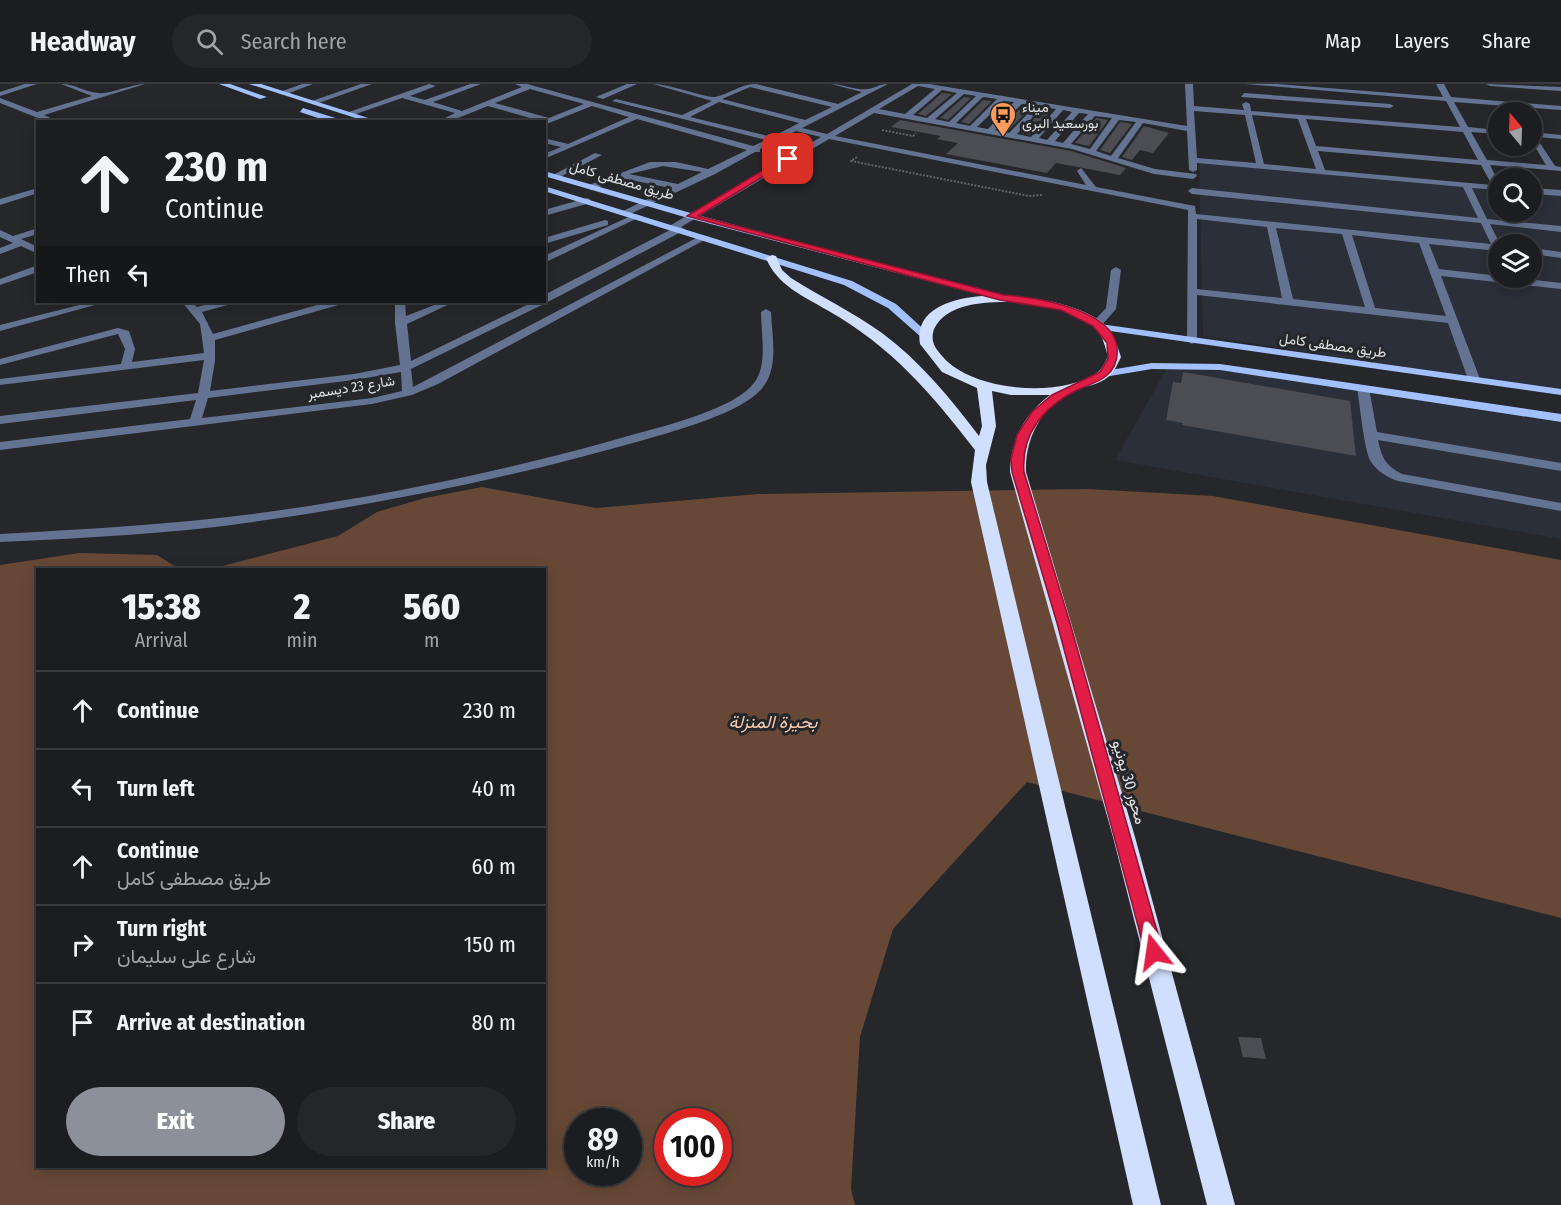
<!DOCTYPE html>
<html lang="en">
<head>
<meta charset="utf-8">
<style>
	body { margin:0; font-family:"Fira Sans Condensed",Vazirmatn,sans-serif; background:#252629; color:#f1f3f6; height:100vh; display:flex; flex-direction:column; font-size:22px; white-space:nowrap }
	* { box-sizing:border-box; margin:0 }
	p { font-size:20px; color:#a0a2a5 }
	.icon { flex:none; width:33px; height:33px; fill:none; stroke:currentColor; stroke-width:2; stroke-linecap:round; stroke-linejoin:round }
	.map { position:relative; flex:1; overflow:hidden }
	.side { position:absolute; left:36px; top:484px; width:510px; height:600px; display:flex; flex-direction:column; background:#1c1d20; border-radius:0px; box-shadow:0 3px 15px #0003,0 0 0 2px #3a3b3e }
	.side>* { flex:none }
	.hud { position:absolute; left:36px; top:36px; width:510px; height:183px; border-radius:0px; box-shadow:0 3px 15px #0003,0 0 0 2px #3a3b3e; background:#1c1d20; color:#f1f3f6; overflow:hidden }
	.needle { width:39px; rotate:341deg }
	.controls { position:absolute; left:1488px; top:18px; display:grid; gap:12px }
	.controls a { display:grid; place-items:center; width:54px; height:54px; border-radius:50%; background:#1c1d20; box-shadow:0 3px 15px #0003,0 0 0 2px #3a3b3e; font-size:30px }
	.speed { position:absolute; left:564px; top:1024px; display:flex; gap:12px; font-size:30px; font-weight:700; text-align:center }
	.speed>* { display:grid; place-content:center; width:78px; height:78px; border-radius:50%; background:#1c1d20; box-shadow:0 3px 15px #0003,0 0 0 2px #3a3b3e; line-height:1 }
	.speed small { font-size:15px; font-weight:400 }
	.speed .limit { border:9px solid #d22; background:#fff; color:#111 }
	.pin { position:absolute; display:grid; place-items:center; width:51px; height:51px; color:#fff; margin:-26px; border-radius:12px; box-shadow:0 3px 9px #0006 }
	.me { position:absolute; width:66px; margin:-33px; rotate:345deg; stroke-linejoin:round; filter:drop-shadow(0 0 4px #0008) }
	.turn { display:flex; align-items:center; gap:21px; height:126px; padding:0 30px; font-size:27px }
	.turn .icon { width:78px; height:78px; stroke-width:2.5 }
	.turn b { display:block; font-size:42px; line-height:51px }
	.then { display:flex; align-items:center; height:57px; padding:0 30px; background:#0003; gap:12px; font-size:22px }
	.eta { display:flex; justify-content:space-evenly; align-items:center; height:102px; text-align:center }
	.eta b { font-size:36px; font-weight:800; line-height:42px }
	.action { display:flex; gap:12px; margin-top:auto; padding:12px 30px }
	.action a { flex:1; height:69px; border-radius:36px; background:#8c9099; color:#fff; font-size:24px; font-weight:800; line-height:69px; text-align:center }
	.action a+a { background:#252629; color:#f1f3f6 }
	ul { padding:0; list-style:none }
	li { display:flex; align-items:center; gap:18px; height:78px; padding:0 30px; border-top:2px solid #3a3b3e }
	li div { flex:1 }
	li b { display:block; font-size:22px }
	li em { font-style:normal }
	header { display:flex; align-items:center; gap:36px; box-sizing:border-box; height:84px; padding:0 30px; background:#1c1d20; border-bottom:2px solid #3a3b3e }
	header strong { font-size:28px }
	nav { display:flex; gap:33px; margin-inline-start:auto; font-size:21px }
	.search { width:420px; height:54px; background:#252629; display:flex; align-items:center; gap:15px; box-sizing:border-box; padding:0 21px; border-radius:33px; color:#a0a2a5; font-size:22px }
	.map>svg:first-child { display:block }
	.built { fill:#2a2f39; fill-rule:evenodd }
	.water { fill:#674836; fill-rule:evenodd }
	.building { fill:#4b4d52 }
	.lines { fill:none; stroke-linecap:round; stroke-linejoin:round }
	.path { stroke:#616366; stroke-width:2; stroke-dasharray:2 1.5; stroke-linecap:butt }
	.minor { fill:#647391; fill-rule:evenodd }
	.major { fill:#a1c0fd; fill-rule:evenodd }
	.highway { fill:#d0dffd; fill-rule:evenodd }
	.route { fill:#e11d48; stroke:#92132f; stroke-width:1.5 }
	.labels { text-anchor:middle; stroke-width:6; stroke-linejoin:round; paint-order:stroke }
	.far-poi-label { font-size:14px; fill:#e1e2e5; stroke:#25272b; text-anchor:start }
	.far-street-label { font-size:14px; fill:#e1e2e5; stroke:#25272b }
	.street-label { font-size:16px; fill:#e1e2e5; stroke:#25272b }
	.water-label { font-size:18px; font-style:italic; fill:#f8caaf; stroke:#25272b }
</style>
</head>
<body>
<header>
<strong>Headway</strong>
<div class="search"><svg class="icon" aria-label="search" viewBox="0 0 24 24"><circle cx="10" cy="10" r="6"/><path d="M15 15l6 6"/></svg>Search here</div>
<nav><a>Map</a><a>Layers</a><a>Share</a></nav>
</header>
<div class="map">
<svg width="1561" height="1121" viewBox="0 0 1561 1121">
	<rect width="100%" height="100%" fill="#25272b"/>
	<g class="built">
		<path d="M1199,79L1498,105V128H1532V107L1561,110V307L1203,252ZM1498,160H1532V194H1498Z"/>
		<polygon points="1167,284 1228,287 1561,339 1561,455 1115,376"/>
	</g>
	<path class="water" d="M482,403L596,424L758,410L1088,405L1213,412L1561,476V834L1027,698L893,845L860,953L851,1105L855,1121H0V481L79,469L157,471L181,486H38V1083H544V486H207L338,452L377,428L425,414ZM578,1038H628V1089H578ZM668,1038H718V1089H668Z"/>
	<g class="building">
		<polygon points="942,9 952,10 926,32 918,30"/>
		<polygon points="964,13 971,14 948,36 940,34"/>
		<polygon points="983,16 992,17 969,40 961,38"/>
		<polygon points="1023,22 1030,24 1008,47 1000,45"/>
		<polygon points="1043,25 1051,27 1030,51 1021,49"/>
		<polygon points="1096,34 1108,36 1089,62 1075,59"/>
		<polygon points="900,36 1071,67 1126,84 1120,91 1056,79 1047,89 946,70 958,59 937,55 941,52 891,43"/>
		<polygon points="1120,38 1132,40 1110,69 1100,66"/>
		<polygon points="1144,42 1169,49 1153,69 1140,66 1132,76 1122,73"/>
		<polygon points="1183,288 1350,317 1356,372 1182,341 1183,339 1166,336 1173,298 1181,299"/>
		<polygon points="1238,953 1261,954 1266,975 1243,973"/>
	</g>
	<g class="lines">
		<g class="path">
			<polyline points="882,46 913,52 916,49"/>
			<polyline points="857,73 851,77 1029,112 1043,111"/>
		</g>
		<g class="minor">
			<polygon points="25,0 37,0 0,12 0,8"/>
			<path d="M61,0C75,0 85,8 98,9C110,11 130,0 145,0L44,31L59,38H48L0,19V14L37,28L92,12Z"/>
			<polygon points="302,0 313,0 284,11 277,9"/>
			<polygon points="361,0 372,0 316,20 309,18"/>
			<path d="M429,0L436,2L410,12L425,16L470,0H481L433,18L462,27L522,3L515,0H527L753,62L766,56L612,17L616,15L682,31L712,17L653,0C670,0 706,14 715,13C730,10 740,0 756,0L838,20L862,8L831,0C842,0 859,7 868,5C875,4 879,0 888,0L802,44L827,50L912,0H929L1187,42L1185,0H1193L1194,22L1244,26L1242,20L1246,18L1250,20L1251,27L1460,43L1446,17L1245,0H1277L1443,13L1436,0H1444L1451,13L1561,22V26L1454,18L1468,43L1498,46V50L1471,48L1487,76L1546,81L1532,58V48L1561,51V55L1536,53L1555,82L1561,83V87L1490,81L1498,97V106L1472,104L1487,135L1561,142V148L1490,140L1500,160L1498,167L1429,160L1439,185L1561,199V205L1441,192L1480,295L1474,298L1468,295L1448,239L1197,211V257L1192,260L1187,257L1188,126L829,55L681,143L685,145L683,147L544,220L411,285L413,303L702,151L710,153L438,300L412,311L372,320L0,366V358L190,335L196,316L0,340V332L198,309L204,276L0,301V295L121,280L125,265L118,250L0,281V275L118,244L129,247L135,265L132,278L204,269L200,240L182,218H192L197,223L217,218H232L231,220L202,228L213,250L328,218H343L342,220L215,256V277L210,307L354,290L400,281L395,239V218H405L406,232L442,218H454L407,240L411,277L533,218H544V211L672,145L669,143L671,141L821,53L796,47L760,65V68H755L715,90L626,132L623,131V127L670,104L621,94L592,106L589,105V101L650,78H676L708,85L747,66L637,35L544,75V70L561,63L544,59V54L568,60L629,33L592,22L544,41V38L488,22L448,38H437L455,29L402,14L353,31L346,29ZM918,2L935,5L905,30L879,25ZM750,3L832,23L805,36L722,15ZM530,5L584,20L549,34L495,19ZM942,6L957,9L927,34L913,31ZM964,10L976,12L949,38L935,35ZM983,13L997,15L970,42L956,39ZM1004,17L1014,18L988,45L977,43ZM719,18L799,39L772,53L690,33ZM1022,20L1035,22L1009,49L995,46ZM1042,23L1056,25L1031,53L1017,50ZM1063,26L1072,28L1047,56L1039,54ZM1194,27L1245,31L1256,79L1197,74ZM874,29L1072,65L1154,90L1193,95L1197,92L1196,90L1155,85L1118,74L1143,39L1187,47L1189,86L1193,88L1197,86V79L1463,103L1478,134L1192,104L1188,107L1192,110L1481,139L1491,160L1196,130L1195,122L1096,103L1081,84L1077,87L1086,101L835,52ZM1079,29L1088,30L1063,59L1055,57ZM1252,31L1298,35L1316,85L1264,80ZM1095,32L1112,34L1090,65L1071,60ZM1306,35L1463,48L1478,76L1316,62ZM1119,36L1136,38L1111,72L1096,67ZM1318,67L1481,81L1492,101L1325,86ZM663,82L702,88L678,100L629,90ZM1197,135L1267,143L1282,214L1197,205ZM1276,144L1342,150L1365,223L1293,215ZM1352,151L1419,159L1446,232L1375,224ZM401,288L402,307L372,314L202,334L208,314L354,296Z"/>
			<polygon points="627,0 637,0 603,15 596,13"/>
			<polygon points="1486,0 1561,3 1561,7 1490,2"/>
			<polygon points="1244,9 1390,20 1394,22 1390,24 1241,13"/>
			<polygon points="595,69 602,71 558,94 551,92"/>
			<polygon points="38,104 38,109 0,121 0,115"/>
			<polygon points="1532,104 1561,106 1561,112 1532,110"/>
			<polygon points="587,114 590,115 590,119 544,132 544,126"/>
			<polygon points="635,130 642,132 544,179 544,172"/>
			<polygon points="605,136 608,137 608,141 544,160 544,154"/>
			<polygon points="38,144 38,150 21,155 38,163 38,170 21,162 0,170 0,164 13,159 0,153 0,146 13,152"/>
			<polygon points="1532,164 1561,168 1561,174 1532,170"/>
			<polygon points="38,181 38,188 0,201 0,195"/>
			<polygon points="1116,183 1121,186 1116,225 1101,242 1093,242 1093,238 1106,224 1111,186"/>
			<polygon points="91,218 106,218 0,247 0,241"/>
			<path d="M766,225L771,228C772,252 779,283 763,303C744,329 671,348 640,357C514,393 383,420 253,438C170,450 84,454 0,458V450C84,445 169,441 253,430C381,413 511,386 635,350C665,342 736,324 754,299C768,281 761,249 761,228Z"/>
			<path d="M1363,301L1369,304L1377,348L1561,379V387L1378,356C1382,374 1385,381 1402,390L1561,419V427L1398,397C1388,394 1377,387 1371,378C1364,367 1360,320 1357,304Z"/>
		</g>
		<g class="major">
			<polygon points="219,0 230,0 267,13 260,15"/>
			<polygon points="249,0 261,0 381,38 368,38"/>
			<polygon points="303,24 342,36 342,38 330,38 300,28"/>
			<polygon points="544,87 694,130 1009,214 1000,216 688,134 544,92"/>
			<polygon points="544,102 852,197 896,220 930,251 921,253 888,224 844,201 544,107"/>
			<polygon points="1100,240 1561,305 1561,311 1096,245 1095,243"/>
			<polygon points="1152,279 1220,280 1561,330 1561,338 1220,286 1152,285 1104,293 1098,290 1104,287"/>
		</g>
		<path class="highway" d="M772,171L776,172L782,186L791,194C821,213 853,228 882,249C920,277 950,314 979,352L982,342L977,304L942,288L920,260C908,191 1069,206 1105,241C1114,250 1117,261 1121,273C1118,279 1114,289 1108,293C1099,301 1084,302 1073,307C1041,323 1025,354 1026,388L1135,753L1235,1121H1207L1113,753L1010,388C1011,355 1024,331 1050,311H1011L992,307L996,342L986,381L987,398L1161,1121H1133L971,398L975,366C930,308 892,263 827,226C803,212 777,201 766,174ZM1016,218C1044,221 1082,226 1100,250C1104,257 1106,266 1108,273C1105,278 1102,285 1098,288C1061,315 972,307 943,273C935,264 930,258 934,245C948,217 989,218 1016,218Z"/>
	</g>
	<path class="route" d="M785,73L792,75L698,132L1004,211C1034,213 1114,225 1117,264C1118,274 1115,285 1106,292C1099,298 1086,302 1077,306C1044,323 1021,348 1024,388L1070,539L1163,868L1160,874L1154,877L1148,874L1145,868L1057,539L1012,388L1011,375L1017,351L1032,328L1052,311L1100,288L1108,275L1107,259L1093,242L1061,226L1000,216L687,132Z"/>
	<defs>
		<symbol id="bus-pin" viewBox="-11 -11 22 30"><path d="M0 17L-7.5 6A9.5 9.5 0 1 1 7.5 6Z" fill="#ff9b5a" stroke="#25272b"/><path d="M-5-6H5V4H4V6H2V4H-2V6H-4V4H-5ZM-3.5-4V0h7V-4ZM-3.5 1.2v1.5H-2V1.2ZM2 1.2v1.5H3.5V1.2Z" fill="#111"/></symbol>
	</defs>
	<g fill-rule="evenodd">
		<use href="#bus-pin" x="988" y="16" width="30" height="40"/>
	</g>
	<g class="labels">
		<g class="far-poi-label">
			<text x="1022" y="28">ميناء<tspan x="1022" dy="16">بورسعيد البرى</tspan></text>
		</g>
		<g class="far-street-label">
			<text transform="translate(622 96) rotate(16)" y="5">طريق مصطفى كامل</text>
			<text transform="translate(1333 261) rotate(8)" y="5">طريق مصطفى كامل</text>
			<text transform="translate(351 303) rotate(-9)" y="5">شارع 23 ديسمبر</text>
		</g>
		<g class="street-label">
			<text transform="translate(1130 698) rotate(74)" y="6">محور 30 يونيو</text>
		</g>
		<g class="water-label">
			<text x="773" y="644">بحيرة المنزلة</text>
		</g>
	</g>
</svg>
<div class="controls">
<a><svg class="needle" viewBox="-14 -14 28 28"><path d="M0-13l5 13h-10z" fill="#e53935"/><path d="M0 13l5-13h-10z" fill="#a0a2a5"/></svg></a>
<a><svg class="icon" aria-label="search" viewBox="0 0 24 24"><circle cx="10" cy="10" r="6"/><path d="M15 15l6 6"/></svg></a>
<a><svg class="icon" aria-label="layers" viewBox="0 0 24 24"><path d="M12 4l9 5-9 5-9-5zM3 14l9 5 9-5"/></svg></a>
</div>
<div class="speed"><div>89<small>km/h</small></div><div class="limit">100</div></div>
<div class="pin" style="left:788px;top:75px;background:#d93025"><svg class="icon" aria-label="arrive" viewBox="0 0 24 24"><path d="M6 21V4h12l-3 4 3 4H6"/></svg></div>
<svg class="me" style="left:1154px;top:868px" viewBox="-20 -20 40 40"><path d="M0-17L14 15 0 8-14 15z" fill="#e11d48" stroke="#fff" stroke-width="4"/></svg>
<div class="hud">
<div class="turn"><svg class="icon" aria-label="ahead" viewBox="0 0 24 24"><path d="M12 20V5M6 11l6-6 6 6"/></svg><div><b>230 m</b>Continue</div></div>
<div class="then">Then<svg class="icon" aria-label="left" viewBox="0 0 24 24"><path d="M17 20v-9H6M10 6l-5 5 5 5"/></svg></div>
</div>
<section class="side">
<div class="eta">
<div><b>15:38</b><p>Arrival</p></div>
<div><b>2</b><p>min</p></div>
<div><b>560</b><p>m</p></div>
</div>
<ul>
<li><svg class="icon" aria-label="ahead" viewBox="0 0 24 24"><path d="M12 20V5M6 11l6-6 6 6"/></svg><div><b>Continue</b></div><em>230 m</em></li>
<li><svg class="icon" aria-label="left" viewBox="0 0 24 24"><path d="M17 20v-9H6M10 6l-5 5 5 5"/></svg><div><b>Turn left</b></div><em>40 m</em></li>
<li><svg class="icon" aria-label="ahead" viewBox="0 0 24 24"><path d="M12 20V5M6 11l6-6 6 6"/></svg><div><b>Continue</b><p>طريق مصطفى كامل</p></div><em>60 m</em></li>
<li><svg class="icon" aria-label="right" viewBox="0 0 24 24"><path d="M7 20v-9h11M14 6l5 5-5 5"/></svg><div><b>Turn right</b><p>شارع على سليمان</p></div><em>150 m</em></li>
<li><svg class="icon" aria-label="arrive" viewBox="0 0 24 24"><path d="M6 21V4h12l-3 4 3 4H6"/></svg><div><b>Arrive at destination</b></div><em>80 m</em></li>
</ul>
<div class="action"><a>Exit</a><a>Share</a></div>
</section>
</div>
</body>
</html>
